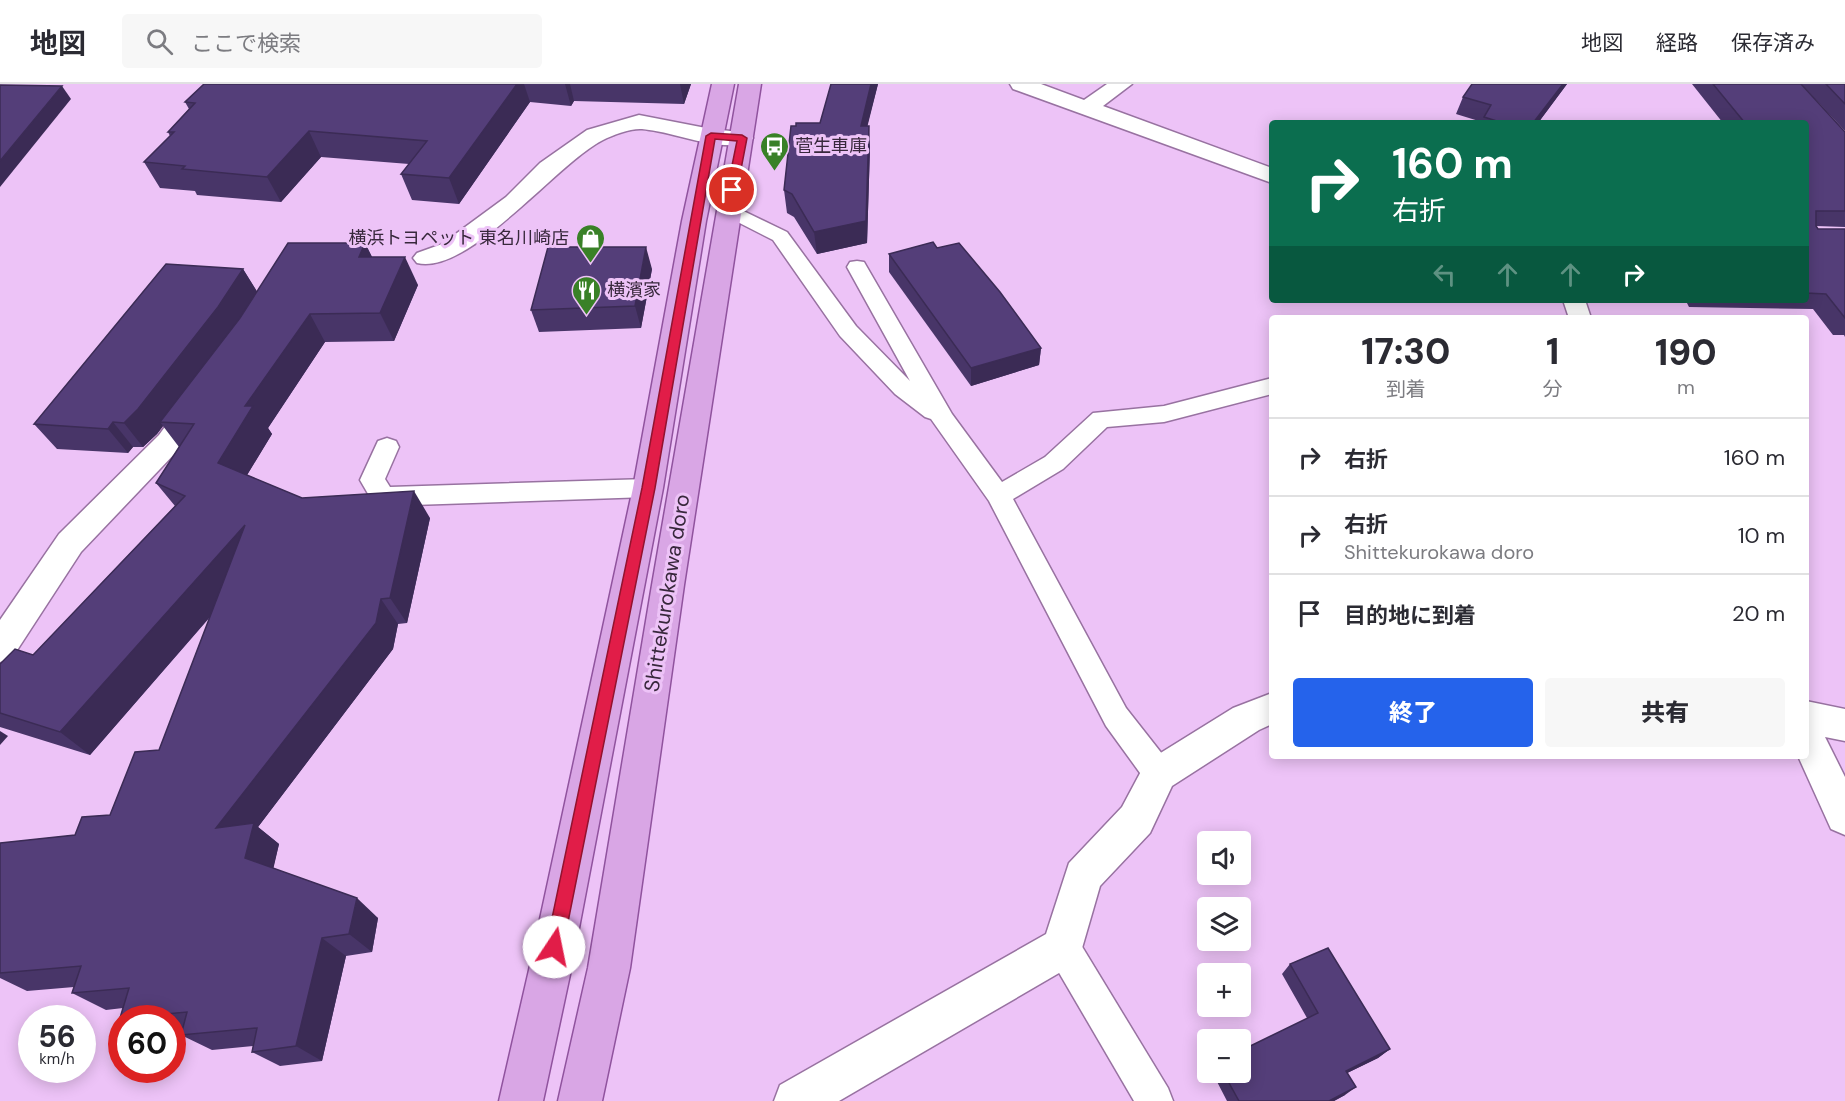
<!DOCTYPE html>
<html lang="ja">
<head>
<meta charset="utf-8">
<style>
	body { margin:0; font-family:"DM Sans","Noto Sans JP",sans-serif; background:#f7f7f7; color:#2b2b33; height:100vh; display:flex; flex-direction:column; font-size:22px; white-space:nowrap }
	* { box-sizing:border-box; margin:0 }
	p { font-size:20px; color:#7c7c81 }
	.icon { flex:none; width:33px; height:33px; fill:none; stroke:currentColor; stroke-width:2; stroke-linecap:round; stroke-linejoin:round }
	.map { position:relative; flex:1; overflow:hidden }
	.side { position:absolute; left:1269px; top:231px; width:540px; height:444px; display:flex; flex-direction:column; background:#fff; border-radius:6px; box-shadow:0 3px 15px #0003 }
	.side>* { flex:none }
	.banner { position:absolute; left:1269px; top:36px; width:540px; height:183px; border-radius:6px; box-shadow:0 3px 15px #0003; background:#0b6e4f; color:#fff; overflow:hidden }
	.buttons { position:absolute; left:1197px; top:747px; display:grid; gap:12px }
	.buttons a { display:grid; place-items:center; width:54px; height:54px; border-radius:6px; background:#fff; box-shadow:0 3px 15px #0003; font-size:30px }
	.speed { position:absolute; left:18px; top:921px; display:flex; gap:12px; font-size:30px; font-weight:700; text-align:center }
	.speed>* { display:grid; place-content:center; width:78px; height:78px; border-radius:50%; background:#fff; box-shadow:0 3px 15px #0003; line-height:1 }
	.speed small { font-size:15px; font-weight:400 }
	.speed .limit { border:9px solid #d22; background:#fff; color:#111 }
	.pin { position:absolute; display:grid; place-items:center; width:51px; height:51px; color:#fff; margin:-26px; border:3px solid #fff; border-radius:50%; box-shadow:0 2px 6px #0007 }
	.me { position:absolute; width:66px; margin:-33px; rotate:11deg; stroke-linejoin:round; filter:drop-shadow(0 0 4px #0008) }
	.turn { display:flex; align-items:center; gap:21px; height:126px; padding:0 24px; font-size:27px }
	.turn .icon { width:78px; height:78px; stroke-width:2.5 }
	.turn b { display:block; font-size:42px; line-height:51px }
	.lanes { display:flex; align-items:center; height:57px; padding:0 24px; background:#0003; justify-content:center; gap:30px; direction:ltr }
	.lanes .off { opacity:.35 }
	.eta { display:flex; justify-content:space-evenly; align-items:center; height:102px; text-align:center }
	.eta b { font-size:36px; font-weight:800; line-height:42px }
	.action { display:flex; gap:12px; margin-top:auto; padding:12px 24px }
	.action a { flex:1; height:69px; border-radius:6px; background:#2563eb; color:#fff; font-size:24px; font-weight:800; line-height:69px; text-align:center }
	.action a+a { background:#f7f7f7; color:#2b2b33 }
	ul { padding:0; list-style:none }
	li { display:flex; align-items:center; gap:18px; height:78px; padding:0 24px; border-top:2px solid #e1e1e2 }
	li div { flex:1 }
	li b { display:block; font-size:22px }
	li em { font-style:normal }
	header { display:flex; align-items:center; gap:36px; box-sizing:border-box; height:84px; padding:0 30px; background:#fff; border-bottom:2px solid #e1e1e2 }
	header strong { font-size:28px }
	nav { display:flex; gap:33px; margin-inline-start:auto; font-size:21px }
	.search { width:420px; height:54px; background:#f7f7f7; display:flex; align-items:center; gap:15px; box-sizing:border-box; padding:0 21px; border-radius:6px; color:#7c7c81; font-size:22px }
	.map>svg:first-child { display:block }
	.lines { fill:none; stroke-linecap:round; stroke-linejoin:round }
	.lane-casing { stroke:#9872a1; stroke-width:3 }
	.street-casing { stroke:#9872a1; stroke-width:3 }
	.primary-casing { stroke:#90539e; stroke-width:3 }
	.lane { fill:#fff; fill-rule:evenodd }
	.street { fill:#fff; fill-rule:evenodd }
	.primary { fill:#d9a6e5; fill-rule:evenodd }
	.wall { fill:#483568 }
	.shaded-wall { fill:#3b2b55 }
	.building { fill:#543e79; stroke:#3b2b55; stroke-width:1.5 }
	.route { fill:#e11d48; stroke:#92132f; stroke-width:1.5 }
	.labels { text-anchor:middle; stroke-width:6; stroke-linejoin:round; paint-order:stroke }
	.far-poi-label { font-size:18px; fill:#38283c; stroke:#edc3f7; text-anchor:start }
	.street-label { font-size:21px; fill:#38283c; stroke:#edc3f7 }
</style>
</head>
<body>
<header>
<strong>地図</strong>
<div class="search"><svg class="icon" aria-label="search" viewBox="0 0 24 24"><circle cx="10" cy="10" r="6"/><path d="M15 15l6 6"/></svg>ここで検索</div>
<nav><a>地図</a><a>経路</a><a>保存済み</a></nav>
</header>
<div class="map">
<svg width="1845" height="1017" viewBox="0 0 1845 1017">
	<rect width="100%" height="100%" fill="#edc3f7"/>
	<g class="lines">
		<defs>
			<g id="lane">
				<polygon points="729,120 787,148 856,242 910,297 847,183 850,178 857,177 864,178 952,330 1002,398 1045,373 1093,329 1164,322 1272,294 1272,310 1164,338 1107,343 1063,385 1013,415 1126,624 1170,680 1174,690 1170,700 1159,704 1148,700 1106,642 989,417 931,335 925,333 895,310 840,252 773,156 722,130 719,126 722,122"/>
				<polygon points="1563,216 1585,216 1591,234 1569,234"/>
				<polygon points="387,354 396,357 399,363 385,395 390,403 648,395 657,397 661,404 657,411 648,413 383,422 374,420 360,396 378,357"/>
				<polygon points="1063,846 1075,851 1168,1004 1173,1017 1134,1017 1051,875 1046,863 1051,851"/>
			</g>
			<g id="street">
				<polygon points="1010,0 1041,0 1084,16 1107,0 1132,0 1103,22 1272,84 1272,99 1013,5"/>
				<path d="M639,31L711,45L750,49L753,54L750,59C714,68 677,48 642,45C632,44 612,51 603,56C556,80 468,192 417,179L413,174L417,169L442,160L506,113L540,79L587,46Z"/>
				<polygon points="198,308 208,311 212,318 179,365 81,468 12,574 0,578 0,536 59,450 159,351 188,311"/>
				<polygon points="1272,609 1272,640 1259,646 1172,702 1150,749 1100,802 1078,878 839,1017 774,1017 780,1001 1046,850 1069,779 1122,723 1146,678 1233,624"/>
				<polygon points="1806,617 1845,625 1845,657 1825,653 1845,693 1845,751 1831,745 1798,672 1806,672"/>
			</g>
			<g id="primary">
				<polygon points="712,0 734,0 706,137 663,404 571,886 543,1017 499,1017 529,886 633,404 682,137"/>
				<polygon points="739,0 761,0 684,501 630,884 602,1017 558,1017 588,884 652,501"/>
			</g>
		</defs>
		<use href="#lane" class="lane-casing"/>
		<use href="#street" class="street-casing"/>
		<use href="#primary" class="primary-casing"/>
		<use href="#lane" class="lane"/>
		<use href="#street" class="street"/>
		<use href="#primary" class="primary"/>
	</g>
	<g class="wall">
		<polygon points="204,0 691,0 684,20 574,17 571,22 530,18 459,120 412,116 401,90 409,80 321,73 281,118 197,111 195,107 160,104 144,78 170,52 168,48 189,25 185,18"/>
		<polygon points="831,0 878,0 867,42 870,64 867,159 817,170 794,133 787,129 784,106 820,39"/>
		<polygon points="1567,0 1538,39 1481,39 1482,38 1456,30 1463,13"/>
		<polygon points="1692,0 1801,0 1845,48 1845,143 1816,142 1818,145 1845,145 1845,253 1844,251 1833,251 1813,225 1689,223 1686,217 1667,216 1806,216 1806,39 1723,39"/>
		<polygon points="1801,0 1845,0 1845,47"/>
		<polygon points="365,159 372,173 418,201 394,257 325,258 268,344 272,350 247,391 302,414 430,434 407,539 398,540 393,565 258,743 279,760 273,784 378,834 372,868 346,872 322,977 280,982 252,968 253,962 212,966 181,951 182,947 172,948 172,934 122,935 120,934 123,924 106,926 72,909 74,903 27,907 0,894 0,759 75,751 110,731 159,666 211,532 90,671 0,643 0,580 33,571 175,422 156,399 179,363 163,342 157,350 143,363 133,363 128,369 57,365 34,340 243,185 257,208"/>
		<polygon points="937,164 1041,264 1039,281 971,302 889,188 889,170"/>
		<polygon points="652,185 641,244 539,248 531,226"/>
		<polygon points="1290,880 1390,965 1378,974 1347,989 1345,1011 1334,1017 1227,1017 1212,988 1240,988 1307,934 1282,890"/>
	</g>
	<g class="shaded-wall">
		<polygon points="517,0 524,0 530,18 459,120 449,94"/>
		<polygon points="565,0 570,0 574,17 571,22"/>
		<polygon points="680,0 691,0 684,20"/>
		<polygon points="871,0 878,0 862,64 861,42"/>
		<polygon points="1563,0 1567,0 1538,39 1533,39"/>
		<polygon points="62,2 71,15 0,103 0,77"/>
		<polygon points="869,42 870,64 867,159 817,170 814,148"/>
		<polygon points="309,47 321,73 281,118 267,93"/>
		<polygon points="365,159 379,187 359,173"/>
		<polygon points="646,163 652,185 641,244 635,222"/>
		<polygon points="405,173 418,201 394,257 380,229"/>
		<polygon points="243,185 258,209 234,248 160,338 163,342 157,350 143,363 124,339"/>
		<polygon points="310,230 325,258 268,344 272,350 238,406 218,379 245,322"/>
		<polygon points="1041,264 1039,281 971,302 971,284"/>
		<polygon points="113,338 133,363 128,369 108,345"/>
		<polygon points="414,407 430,434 407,539 390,514"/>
		<polygon points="245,441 266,468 90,671 60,648"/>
		<polygon points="381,515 398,540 393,565 258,743 279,760 271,795 245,774 216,744"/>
		<polygon points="0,647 8,652 0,661"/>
		<polygon points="357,814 378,834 372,868 349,850"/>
		<polygon points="322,854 346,872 322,977 296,962"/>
		<polygon points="1390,965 1378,974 1335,995 1346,987"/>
		<polygon points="1356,1003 1345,1011 1334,1017 1329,1017"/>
	</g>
	<g class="building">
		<polygon points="204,0 517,0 449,94 401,90 427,57 309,47 267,93 182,85 185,82 144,78 174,48 168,48 195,19 185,18"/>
		<polygon points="831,0 871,0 861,42 869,42 866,137 814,148 792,110 784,106 791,42 796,42 796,39 820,39"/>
		<polygon points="1472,0 1563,0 1533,39 1503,39 1484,33 1491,21 1463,13"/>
		<polygon points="1713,0 1801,0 1845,48 1845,127 1816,127 1816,142 1818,145 1845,145 1845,234 1826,210 1806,209 1806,39 1745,39"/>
		<polygon points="1826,0 1845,0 1845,20"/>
		<polygon points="0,1 62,2 0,77"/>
		<polygon points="933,158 937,164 959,159 1000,208 1041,264 971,284 889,170"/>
		<polygon points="288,159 365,159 359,173 405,173 380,229 310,230 245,322 253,322 218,379 302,414 414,407 390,514 381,515 376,539 216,744 254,739 245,774 357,814 349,850 322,854 296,962 252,968 257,944 181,951 187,928 120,934 129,904 72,909 81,882 0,889 0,759 75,751 82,733 110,731 135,668 159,666 245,441 60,648 0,629 0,580 15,565 33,571 185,412 156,399 194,340 160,338 240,234"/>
		<polygon points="548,163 646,163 635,222 531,226"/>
		<polygon points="166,180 243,185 218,223 138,325 124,339 113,338 108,345 34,340"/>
		<polygon points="1328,864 1390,965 1346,987 1356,1003 1329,1017 1239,1017 1223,988 1240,988 1240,967 1318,929 1290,880"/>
	</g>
	<polygon class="route" points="711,49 742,51 747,54 737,106 732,109 727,106 737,57 715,55 655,404 563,863 560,869 554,871 548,869 546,863 642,404 706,52"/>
	<defs>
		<symbol id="bus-pin" viewBox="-11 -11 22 30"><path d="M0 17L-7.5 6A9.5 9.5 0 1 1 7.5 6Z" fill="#398127" stroke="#edc3f7"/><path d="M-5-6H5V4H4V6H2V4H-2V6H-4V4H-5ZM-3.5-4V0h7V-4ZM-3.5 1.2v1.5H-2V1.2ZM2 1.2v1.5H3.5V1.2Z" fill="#fff"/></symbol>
		<symbol id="shop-pin" viewBox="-11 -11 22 30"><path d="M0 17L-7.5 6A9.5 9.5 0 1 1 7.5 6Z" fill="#398127" stroke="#edc3f7"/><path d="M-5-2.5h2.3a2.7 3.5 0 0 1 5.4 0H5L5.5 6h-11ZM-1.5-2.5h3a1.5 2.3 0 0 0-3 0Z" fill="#fff"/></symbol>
		<symbol id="restaurant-pin" viewBox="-11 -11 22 30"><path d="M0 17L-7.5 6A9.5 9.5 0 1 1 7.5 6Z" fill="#398127" stroke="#edc3f7"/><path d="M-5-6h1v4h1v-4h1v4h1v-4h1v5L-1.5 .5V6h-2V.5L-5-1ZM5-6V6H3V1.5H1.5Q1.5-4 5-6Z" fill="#fff"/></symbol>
	</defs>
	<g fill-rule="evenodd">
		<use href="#bus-pin" x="758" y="46" width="33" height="45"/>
		<use href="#shop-pin" x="574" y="138" width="33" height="45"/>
		<use href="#restaurant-pin" x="570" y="190" width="33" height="45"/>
	</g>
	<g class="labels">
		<g class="far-poi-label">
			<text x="795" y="68">菅生車庫</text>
			<text x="569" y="160" text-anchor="end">横浜トヨペット 東名川崎店</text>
			<text x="607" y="212">横濱家</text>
		</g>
		<g class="street-label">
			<text transform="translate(667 509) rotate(-81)" y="7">Shittekurokawa doro</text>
		</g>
	</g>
</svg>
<div class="buttons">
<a><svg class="icon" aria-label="sound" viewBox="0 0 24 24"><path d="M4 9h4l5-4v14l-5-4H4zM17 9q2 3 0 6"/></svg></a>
<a><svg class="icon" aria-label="layers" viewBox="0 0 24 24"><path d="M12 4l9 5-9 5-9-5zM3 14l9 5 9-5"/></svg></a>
<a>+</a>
<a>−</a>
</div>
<div class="speed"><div>56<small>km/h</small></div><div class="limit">60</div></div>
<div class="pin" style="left:732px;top:106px;background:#d93025"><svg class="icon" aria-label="arrive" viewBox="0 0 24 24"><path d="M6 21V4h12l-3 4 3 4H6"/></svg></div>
<svg class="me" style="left:554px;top:863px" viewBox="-20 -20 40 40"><circle r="19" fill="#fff"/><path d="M0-13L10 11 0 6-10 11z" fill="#e11d48"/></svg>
<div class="banner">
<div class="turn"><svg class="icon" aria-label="right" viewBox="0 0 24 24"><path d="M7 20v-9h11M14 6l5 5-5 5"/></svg><div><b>160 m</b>右折</div></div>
<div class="lanes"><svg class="icon off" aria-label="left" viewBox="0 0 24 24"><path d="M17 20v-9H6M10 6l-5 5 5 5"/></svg><svg class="icon off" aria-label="ahead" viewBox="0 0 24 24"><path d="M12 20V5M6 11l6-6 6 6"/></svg><svg class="icon off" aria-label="ahead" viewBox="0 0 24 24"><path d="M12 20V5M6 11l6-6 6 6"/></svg><svg class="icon" aria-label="right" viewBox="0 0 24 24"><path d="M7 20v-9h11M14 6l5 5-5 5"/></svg></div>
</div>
<section class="side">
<div class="eta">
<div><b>17:30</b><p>到着</p></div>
<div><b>1</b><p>分</p></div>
<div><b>190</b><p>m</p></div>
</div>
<ul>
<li><svg class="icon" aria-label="right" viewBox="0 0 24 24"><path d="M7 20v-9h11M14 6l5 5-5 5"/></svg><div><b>右折</b></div><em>160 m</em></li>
<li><svg class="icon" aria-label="right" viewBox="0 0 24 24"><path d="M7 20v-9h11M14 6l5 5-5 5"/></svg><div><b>右折</b><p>Shittekurokawa doro</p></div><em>10 m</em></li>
<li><svg class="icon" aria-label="arrive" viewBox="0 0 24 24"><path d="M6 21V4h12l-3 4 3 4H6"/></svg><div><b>目的地に到着</b></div><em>20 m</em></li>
</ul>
<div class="action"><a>終了</a><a>共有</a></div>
</section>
</div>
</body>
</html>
